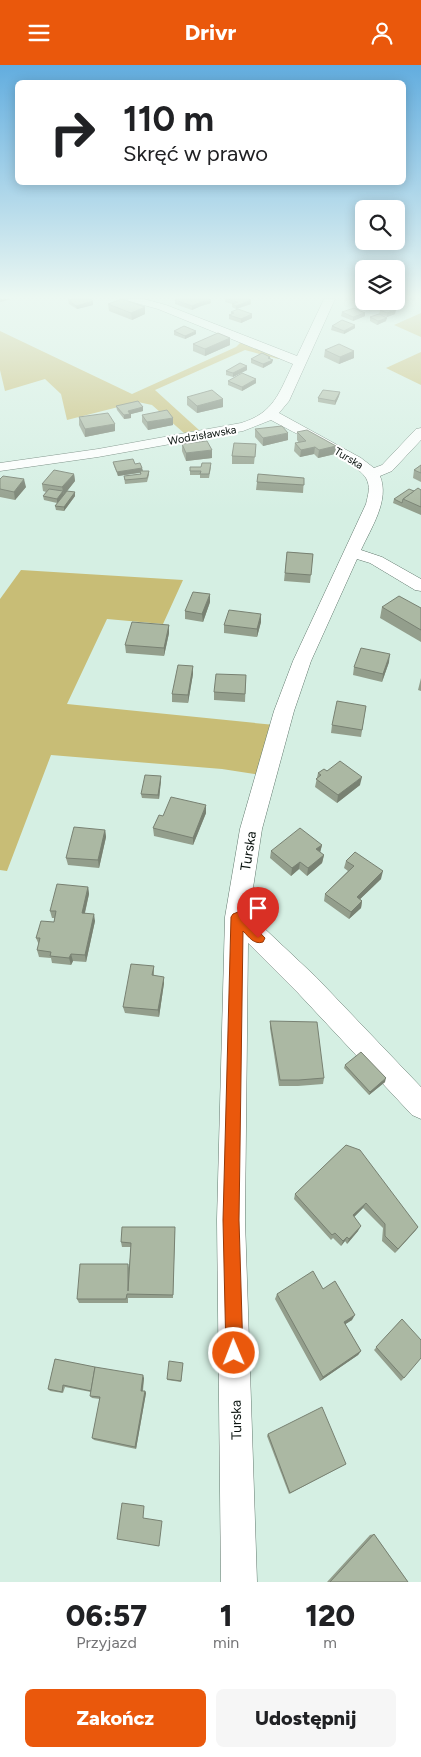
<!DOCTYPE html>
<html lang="pl">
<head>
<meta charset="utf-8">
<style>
	body { margin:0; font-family:Figtree,sans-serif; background:#f6f6f6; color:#202124; height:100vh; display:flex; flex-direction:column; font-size:19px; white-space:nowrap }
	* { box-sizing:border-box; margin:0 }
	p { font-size:16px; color:#757577 }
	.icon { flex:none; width:28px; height:28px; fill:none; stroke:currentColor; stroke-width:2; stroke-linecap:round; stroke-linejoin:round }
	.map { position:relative; height:1517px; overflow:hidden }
	.drawer { display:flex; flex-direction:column; background:#fff; flex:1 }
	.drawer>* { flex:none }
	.hud { position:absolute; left:15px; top:15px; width:391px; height:105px; border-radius:8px; box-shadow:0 2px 12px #0003; background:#fff; color:#202124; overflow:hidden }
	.buttons { position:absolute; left:355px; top:135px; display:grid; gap:10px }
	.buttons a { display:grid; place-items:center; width:50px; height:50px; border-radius:8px; background:#fff; box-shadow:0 2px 12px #0003; font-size:25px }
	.pin { position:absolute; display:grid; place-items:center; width:42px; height:42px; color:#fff; margin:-51px -21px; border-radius:50% 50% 50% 0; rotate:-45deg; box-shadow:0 0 5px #0007 }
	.pin .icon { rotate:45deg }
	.me { position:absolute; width:55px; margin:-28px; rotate:359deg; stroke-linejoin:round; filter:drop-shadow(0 0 4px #0008) }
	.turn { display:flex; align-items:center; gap:18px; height:105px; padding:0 25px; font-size:22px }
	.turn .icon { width:65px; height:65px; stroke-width:2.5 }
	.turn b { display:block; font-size:35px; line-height:42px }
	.eta { display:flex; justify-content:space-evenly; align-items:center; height:85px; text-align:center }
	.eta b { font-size:30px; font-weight:800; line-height:35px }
	.action { display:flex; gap:10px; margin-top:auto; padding:10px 25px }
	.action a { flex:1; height:58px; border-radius:8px; background:#ea580c; color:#fff; font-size:20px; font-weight:800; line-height:58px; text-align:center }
	.action a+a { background:#f6f6f6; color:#202124 }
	header { display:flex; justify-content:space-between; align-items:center; height:65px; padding:0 25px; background:#ea580c; color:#fff; font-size:22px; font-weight:800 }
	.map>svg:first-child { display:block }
	.green { fill:#c8bd76 }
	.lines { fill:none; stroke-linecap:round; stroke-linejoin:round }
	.minor-casing { stroke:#62796e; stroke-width:1 }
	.minor { fill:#fff; fill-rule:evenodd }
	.wall { fill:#939e8c }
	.shaded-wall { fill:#788172 }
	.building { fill:#abb8a3; stroke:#788172 }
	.route { fill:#ea580c; stroke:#983908 }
	.labels { text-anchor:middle; stroke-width:4; stroke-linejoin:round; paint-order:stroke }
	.far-street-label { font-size:11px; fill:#0c1511; stroke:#fff }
	.street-label { font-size:14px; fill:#0c1511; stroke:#fff }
</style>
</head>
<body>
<header><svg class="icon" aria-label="menu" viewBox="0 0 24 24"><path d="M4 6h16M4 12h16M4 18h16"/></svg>Drivr<svg class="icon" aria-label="person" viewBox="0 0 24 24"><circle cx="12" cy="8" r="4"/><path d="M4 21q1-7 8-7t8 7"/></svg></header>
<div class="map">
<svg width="421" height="1517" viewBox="0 0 421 1517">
	<rect width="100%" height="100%" fill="#d5efe3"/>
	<g class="green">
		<polygon points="421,248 421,272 394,260"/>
		<polygon points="0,266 132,329 236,282 241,277 280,292 278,294 245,285 155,325 199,365 184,368 152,340 138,337 67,355 61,329 45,314 5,326 0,305"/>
		<polygon points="421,287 421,320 386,303"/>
		<polygon points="21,505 183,515 163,559 107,554 67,639 275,660 260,710 222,704 51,690 7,806 0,805 0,534"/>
	</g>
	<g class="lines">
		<defs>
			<path id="minor" d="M127,234H144L166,240L297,291L324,234H335L289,336L279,348L361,393L374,403L382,400L416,364L421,363V375L392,406L380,411C390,435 371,463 361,485L382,492L421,514V526L415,525L370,498L357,494L311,596L294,646L262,764L249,849L316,912L421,1022V1054L412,1050L298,928L248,878L245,1155L257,1517H221L217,1155L225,852L240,764L274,646L293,596L366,439C368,430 371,422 366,413C357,397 290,366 271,355L243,366L98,392L0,406V398L98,384L241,358C274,348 279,328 293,299L158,244L129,236Z"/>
		</defs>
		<use href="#minor" class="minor-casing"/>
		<use href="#minor" class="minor"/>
	</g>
	<g class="wall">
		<polygon points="225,234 251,235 251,239 236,244 232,242 232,239 225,237"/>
		<polygon points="360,234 364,234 364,236 382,236 370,241 359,237"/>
		<polygon points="68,235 93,236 93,240 77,244 69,239"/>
		<polygon points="175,235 211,238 201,241 192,245 175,239"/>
		<polygon points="108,239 145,249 132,255 109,246"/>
		<polygon points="381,242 395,249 387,252 379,249"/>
		<polygon points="231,247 252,249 252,253 241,258 229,254 229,250 231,249"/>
		<polygon points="342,247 365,251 353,256 341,251"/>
		<polygon points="370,252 386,256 377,260 370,256"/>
		<polygon points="355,260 355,263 344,269 331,265 332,261"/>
		<polygon points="174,266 196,269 185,274 174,270"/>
		<polygon points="230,273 230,280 205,291 193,286 193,279"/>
		<polygon points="325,285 354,286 354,293 339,299 324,292"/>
		<polygon points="270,292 272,298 263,303 251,298 251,294"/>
		<polygon points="247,301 247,305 233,312 226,310 226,306"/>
		<polygon points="256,314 256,318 242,326 228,320 228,316"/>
		<polygon points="340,327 339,331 335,340 318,337 318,333"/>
		<polygon points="187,332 223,334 223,342 197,348 187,340"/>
		<polygon points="116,341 143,342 143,346 131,349 131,353 124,354 117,345"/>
		<polygon points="142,350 173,360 148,365 142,357"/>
		<polygon points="79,352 115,359 115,366 85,372 79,360"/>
		<polygon points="255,364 288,375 263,381 255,372"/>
		<polygon points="297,367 336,381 335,389 318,393 314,389 300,392 294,386 295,378 299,378 297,375"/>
		<polygon points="182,379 212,385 212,393 186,396 182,386"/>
		<polygon points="256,379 254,399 232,399 232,391"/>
		<polygon points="113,397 135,399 142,403 143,406 149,406 149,410 147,417 125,419 124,411 140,409 140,408 118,411 114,401"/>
		<polygon points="421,400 421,417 413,413 414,405"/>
		<polygon points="211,402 209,413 200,413 200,410 190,410 190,406"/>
		<polygon points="74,409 75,416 67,426 75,427 75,431 64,446 56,445 55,441 57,438 44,435 43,431 46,427 43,426 42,419"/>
		<polygon points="304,413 303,428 256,425 257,417"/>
		<polygon points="0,414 26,422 15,435 0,432"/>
		<polygon points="421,425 421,450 393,438 394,434 414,426"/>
		<polygon points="287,487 313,489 310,518 284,516"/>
		<polygon points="210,537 203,557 185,554 185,546"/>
		<polygon points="382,542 421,543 421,577 380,553"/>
		<polygon points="261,549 261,557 257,572 224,568 224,560"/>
		<polygon points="169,560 169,568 164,591 126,588 125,580"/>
		<polygon points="389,597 382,617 353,610 354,602"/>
		<polygon points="193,609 188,638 172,637 172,629"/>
		<polygon points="246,610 245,637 214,635 214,627"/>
		<polygon points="421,613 421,626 418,625"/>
		<polygon points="366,641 361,672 331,668 332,660"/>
		<polygon points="327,706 360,720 337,738 315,722 318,708"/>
		<polygon points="161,715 159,734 142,733 141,729"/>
		<polygon points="206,748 193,780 154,771 153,763 163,751"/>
		<polygon points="105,765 106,772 99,803 68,800 66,793"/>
		<polygon points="322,780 320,788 324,790 322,798 307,811 299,804 291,811 270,793 271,786"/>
		<polygon points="346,796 381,814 360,834 362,836 361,843 349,854 324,836 325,829 348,806 344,803"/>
		<polygon points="88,822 89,829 85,848 95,856 86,897 73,896 71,900 52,898 51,893 39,892 37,885 39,880 36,873 54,857 54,853 52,853 50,846"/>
		<polygon points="154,901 154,911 164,918 159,952 125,948 123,942"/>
		<polygon points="270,956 324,1013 323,1019 298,1021 279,1021 270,963"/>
		<polygon points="345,1000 385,1017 369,1030 344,1003"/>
		<polygon points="346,1080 418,1162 415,1166 395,1188 382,1176 383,1163 363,1143 354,1152 358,1166 347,1179 345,1176 341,1181 333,1173 331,1175 294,1134 295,1129"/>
		<polygon points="175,1166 173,1233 128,1233 128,1238 79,1238 77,1234 128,1199 129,1203 131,1182 122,1182 121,1177"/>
		<polygon points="323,1224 352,1255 345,1259 361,1286 358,1290 320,1316 275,1234 277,1229"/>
		<polygon points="402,1254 404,1313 401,1316 374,1285"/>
		<polygon points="55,1294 144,1313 143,1326 145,1326 146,1328 136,1384 94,1375 92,1373 100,1334 92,1333 90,1331 91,1327 65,1322 63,1328 50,1326 48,1324"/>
		<polygon points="183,1298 181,1317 167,1315 167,1314"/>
		<polygon points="268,1369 346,1399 289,1429 267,1371"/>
		<polygon points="374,1469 408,1517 327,1517 370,1470"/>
	</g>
	<g class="shaded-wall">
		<polygon points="0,234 12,234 0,237"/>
		<polygon points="211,235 211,238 201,241 192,245 192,241 201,237"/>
		<polygon points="251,235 251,239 236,244 236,241"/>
		<polygon points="93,236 93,240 77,244 76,241"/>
		<polygon points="374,236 382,236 370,241 371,238"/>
		<polygon points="145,242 145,249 132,255 131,248"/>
		<polygon points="396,245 395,249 387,252 387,248"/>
		<polygon points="365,248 365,251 353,256 353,252"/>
		<polygon points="252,249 252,253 241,258 241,254"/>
		<polygon points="387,253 386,256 377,260 378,256"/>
		<polygon points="355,260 355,263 344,269 344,266"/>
		<polygon points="196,266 196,269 185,274 185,271"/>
		<polygon points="230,273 230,280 205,291 205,284"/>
		<polygon points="354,286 354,293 339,299 340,292"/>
		<polygon points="270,292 270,296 273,295 272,298 263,303 263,299 268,293"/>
		<polygon points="247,301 247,305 233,312 233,308"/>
		<polygon points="256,314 256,318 242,326 242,322"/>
		<polygon points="340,327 339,331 335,340 335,336"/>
		<polygon points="223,334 223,342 197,348 197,341"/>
		<polygon points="143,342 143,346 131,349 131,353 124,354 124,350 128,346"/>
		<polygon points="173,353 173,360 148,365 147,357"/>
		<polygon points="115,359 115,366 85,372 85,364"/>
		<polygon points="288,368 288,375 263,381 263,373"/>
		<polygon points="336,381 335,389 318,393 319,385"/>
		<polygon points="315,382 314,389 300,392 301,385"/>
		<polygon points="212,385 212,393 186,396 186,388"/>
		<polygon points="142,403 143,407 118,411 117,407"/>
		<polygon points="74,409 75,416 64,430 62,422"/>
		<polygon points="24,414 26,422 15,435 14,427"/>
		<polygon points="63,426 64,430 57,438 57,434"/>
		<polygon points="75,427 75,431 64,446 64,442"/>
		<polygon points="210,529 210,537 203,557 202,549"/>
		<polygon points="261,549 261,557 257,572 257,564"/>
		<polygon points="169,560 169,568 164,591 164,583"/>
		<polygon points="390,589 389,597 382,617 383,609"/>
		<polygon points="193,601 193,609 188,638 188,630"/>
		<polygon points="161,711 161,715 159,734 158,730"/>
		<polygon points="362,712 360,720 337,738 338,730"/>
		<polygon points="206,740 206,748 193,780 193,773"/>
		<polygon points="105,765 106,772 99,803 98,795"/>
		<polygon points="322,780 320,787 314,792 316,784"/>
		<polygon points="324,790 322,798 307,811 308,803"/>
		<polygon points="300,797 299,804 291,811 292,803"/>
		<polygon points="383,806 381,814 355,839 357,832"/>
		<polygon points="88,822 89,829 83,855 82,848"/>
		<polygon points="362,836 361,843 349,854 351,847"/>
		<polygon points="94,849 95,856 86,897 85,890"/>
		<polygon points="71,889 73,896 71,900 69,893"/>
		<polygon points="164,912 164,918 159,952 158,945"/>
		<polygon points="386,1013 385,1017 369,1030 370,1027"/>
		<polygon points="366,1138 363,1143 351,1155 353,1150"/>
		<polygon points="361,1161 358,1166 347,1179 349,1174"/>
		<polygon points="418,1162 415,1166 395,1188 398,1184"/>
		<polygon points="347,1172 345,1176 341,1181 343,1176"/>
		<polygon points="355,1250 352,1255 341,1262 344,1257"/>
		<polygon points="361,1286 358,1290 320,1316 323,1312"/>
		<polygon points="143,1310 144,1313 142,1328 141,1326"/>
		<polygon points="145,1326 146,1328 136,1384 135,1382"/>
	</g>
	<g class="building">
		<polygon points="74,234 90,234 93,236 76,241 68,235"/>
		<polygon points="122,234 145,242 131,248 108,239"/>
		<polygon points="178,234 208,234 211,235 201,237 192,241 175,235"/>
		<polygon points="226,234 247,234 251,235 236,241 232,239 238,237"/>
		<polygon points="385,240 396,245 387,248 380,245 384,243 381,242"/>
		<polygon points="354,243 365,248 353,252 342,247"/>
		<polygon points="238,244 252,249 241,254 229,250 234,248 231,247"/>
		<polygon points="379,249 387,253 378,256 370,252"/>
		<polygon points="342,255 355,260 344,266 332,261"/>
		<polygon points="184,261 196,266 185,271 174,266"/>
		<polygon points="218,268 230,273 205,284 193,279"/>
		<polygon points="339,279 354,286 340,292 325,285"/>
		<polygon points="262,288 270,292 268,293 273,295 263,299 251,294"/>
		<polygon points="240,298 247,301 233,308 226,306"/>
		<polygon points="242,308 256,314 242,322 228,316"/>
		<polygon points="212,325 223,334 197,341 187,332"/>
		<polygon points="323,325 340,327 335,336 318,333"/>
		<polygon points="138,336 143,342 128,346 130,349 124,350 116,341"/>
		<polygon points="167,345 173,353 147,357 142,350"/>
		<polygon points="108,348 115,359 85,364 79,352"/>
		<polygon points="282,361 288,368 263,373 255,364"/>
		<polygon points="307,365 336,381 319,385 315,382 301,385 295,378 306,376 297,367"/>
		<polygon points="207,376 212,385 186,388 182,379"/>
		<polygon points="234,378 256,379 255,392 232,391"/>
		<polygon points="133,394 135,399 140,398 142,403 117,407 113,397"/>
		<polygon points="202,398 211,398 209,409 200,409 201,406 190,406 190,402 201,402"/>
		<polygon points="421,400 421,408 414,405"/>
		<polygon points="54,405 74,409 62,422 42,419"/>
		<polygon points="140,406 149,406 147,413 125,415 124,411 141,409"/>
		<polygon points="258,409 304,413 304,420 257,417"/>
		<polygon points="3,411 24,414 14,427 0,424 0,414"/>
		<polygon points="418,423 421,425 421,442 403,434"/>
		<polygon points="49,424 63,426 57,434 43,431"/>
		<polygon points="409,424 414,426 403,434 402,438 394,434"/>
		<polygon points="67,426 75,427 64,442 55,441"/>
		<polygon points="287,487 313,489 311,510 285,508"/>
		<polygon points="193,527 210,529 202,549 185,546"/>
		<polygon points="399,531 421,543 421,565 382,542"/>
		<polygon points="229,545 261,549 257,564 224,560"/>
		<polygon points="132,557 169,560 164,583 125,580"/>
		<polygon points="361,583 390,589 383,609 354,602"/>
		<polygon points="178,600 193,601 188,630 172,629"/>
		<polygon points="216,609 246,610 245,629 214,627"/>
		<polygon points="337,636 366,641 362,665 332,660"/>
		<polygon points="340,696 362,712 338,730 316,714 321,710 318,708 324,704 327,706"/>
		<polygon points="145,710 161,711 158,730 141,729"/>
		<polygon points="171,732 206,740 193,773 153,763 159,750 163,751"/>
		<polygon points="74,762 105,765 98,795 66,793"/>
		<polygon points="300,763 322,780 316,784 324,790 308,803 300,797 292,803 271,786"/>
		<polygon points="355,787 383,806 357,832 362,836 351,847 325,829 354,801 346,796"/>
		<polygon points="57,819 88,822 82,848 94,849 85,890 71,889 69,893 50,891 51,887 37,885 40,873 36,873 41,856 54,857 56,846 50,846"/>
		<polygon points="131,899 154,901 152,910 164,912 158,945 123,942"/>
		<polygon points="270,956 317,957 324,1013 299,1015 280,1015"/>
		<polygon points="361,987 386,1013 370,1027 345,1000"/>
		<polygon points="346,1080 360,1085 418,1162 398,1184 385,1171 385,1159 366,1138 353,1150 361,1161 349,1174 347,1172 343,1176 335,1168 332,1170 295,1129"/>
		<polygon points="122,1162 175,1162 173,1230 127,1229 126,1234 77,1234 80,1199 128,1199 128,1226 131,1178 121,1177"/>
		<polygon points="313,1206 323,1224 335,1216 355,1250 344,1257 361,1286 323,1312 277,1229"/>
		<polygon points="402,1254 421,1275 421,1293 404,1313 376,1282"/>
		<polygon points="55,1294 95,1302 91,1326 63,1320 62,1327 48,1324"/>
		<polygon points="169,1296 183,1298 181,1316 167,1314"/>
		<polygon points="95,1302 143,1310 141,1326 145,1326 135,1382 92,1373 100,1332 90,1331"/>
		<polygon points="322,1342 346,1399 290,1428 268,1369"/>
		<polygon points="122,1438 144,1441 143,1453 162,1456 159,1481 117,1474"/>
		<polygon points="374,1469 408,1517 330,1517"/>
	</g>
	<linearGradient id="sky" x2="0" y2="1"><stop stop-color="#62addf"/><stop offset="0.52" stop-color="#ecf8f2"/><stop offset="1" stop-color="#ecf8f2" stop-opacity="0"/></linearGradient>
	<rect width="421" height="446" fill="url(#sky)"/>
	<path class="route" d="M238,847L242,849L265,873L263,877C254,880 249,872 243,866L239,1155L243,1288L240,1294L234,1297L228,1294L226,1288L223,1155L231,852L233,849Z"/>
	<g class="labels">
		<g class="far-street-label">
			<text transform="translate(202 370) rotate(-10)" y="4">Wodzisławska</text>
			<text transform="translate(349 393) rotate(31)" y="4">Turska</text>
		</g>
		<g class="street-label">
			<text transform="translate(248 786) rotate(-81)" y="5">Turska</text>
			<text transform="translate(236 1355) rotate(-91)" y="5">Turska</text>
		</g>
	</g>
</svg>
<div class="buttons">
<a><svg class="icon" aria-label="search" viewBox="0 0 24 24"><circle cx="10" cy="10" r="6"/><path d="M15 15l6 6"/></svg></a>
<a><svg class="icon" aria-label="layers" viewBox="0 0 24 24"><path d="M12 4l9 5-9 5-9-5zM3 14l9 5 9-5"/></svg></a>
</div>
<div class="pin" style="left:258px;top:873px;background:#d93025"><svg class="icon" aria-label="arrive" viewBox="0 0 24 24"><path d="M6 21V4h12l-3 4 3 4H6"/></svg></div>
<svg class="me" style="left:234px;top:1288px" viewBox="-20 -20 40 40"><circle r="17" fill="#ea580c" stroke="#fff" stroke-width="3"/><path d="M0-11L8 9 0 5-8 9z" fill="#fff"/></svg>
<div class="hud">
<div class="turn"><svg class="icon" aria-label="right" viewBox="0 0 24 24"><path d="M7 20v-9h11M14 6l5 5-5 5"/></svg><div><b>110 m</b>Skręć w prawo</div></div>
</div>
</div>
<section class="drawer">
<div class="eta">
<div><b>06:57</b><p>Przyjazd</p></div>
<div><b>1</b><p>min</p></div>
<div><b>120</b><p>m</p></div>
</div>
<div class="action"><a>Zakończ</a><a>Udostępnij</a></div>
</section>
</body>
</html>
